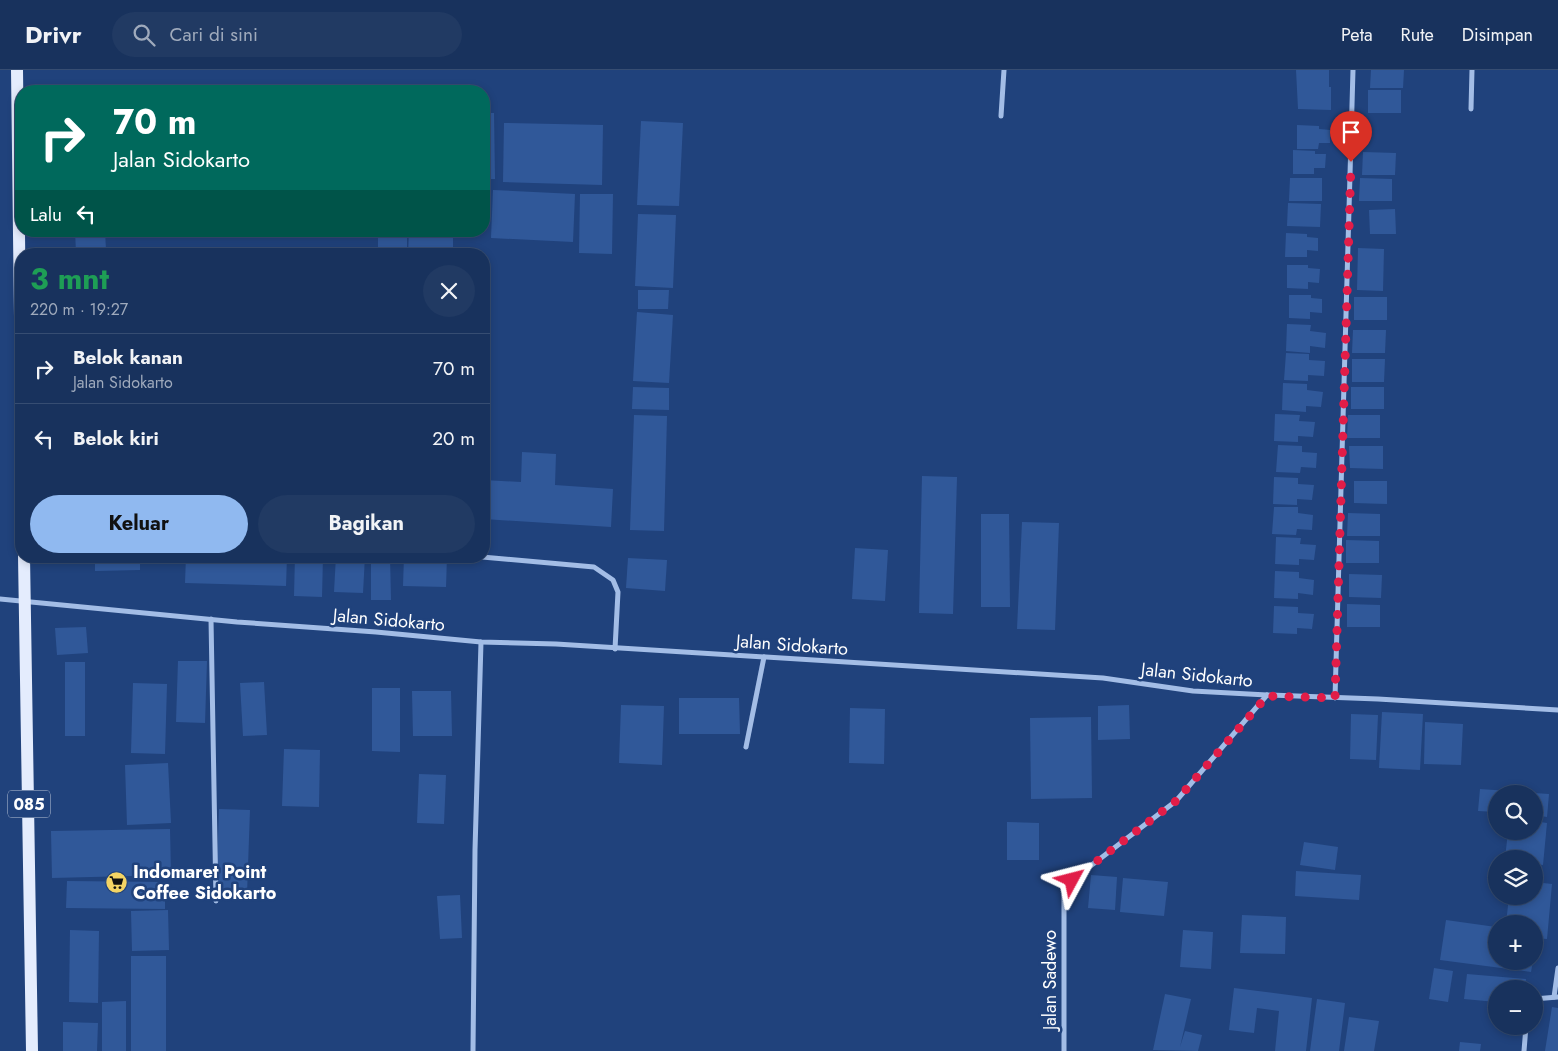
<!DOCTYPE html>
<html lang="id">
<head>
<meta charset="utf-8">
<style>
	body { margin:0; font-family:Jost,sans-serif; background:#213a63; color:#f1f3f6; height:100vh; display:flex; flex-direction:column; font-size:19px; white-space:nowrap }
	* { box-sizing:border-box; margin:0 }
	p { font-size:16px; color:#9faabc }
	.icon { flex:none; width:28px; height:28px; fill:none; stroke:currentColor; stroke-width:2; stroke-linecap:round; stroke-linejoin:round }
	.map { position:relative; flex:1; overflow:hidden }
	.side { position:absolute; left:15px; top:178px; width:475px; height:315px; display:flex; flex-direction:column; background:#18325d; border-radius:20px; box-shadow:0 2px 8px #0003,0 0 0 1px #364d72 }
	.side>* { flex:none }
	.top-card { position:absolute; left:15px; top:15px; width:475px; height:152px; border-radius:20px; box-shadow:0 2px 8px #0003,0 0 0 1px #364d72; background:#00695c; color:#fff; overflow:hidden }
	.tools { position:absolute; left:1488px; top:715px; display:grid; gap:10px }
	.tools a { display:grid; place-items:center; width:55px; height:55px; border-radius:50%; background:#18325d; box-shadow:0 2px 8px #0003,0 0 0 1px #364d72; font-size:25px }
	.pin { position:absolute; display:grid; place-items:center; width:42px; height:42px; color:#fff; margin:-51px -21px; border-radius:50% 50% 50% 0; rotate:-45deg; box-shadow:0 0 5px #0007 }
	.pin .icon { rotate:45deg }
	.me { position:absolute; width:55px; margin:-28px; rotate:52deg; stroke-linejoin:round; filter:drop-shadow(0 0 4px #0008) }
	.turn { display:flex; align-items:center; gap:18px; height:105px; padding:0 15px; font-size:22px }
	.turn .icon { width:65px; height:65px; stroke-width:2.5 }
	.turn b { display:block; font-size:35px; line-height:42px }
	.then { display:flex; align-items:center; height:48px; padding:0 15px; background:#0003; gap:10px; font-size:19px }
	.round { display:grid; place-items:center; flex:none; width:52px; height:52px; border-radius:26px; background:#213a63 }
	.overview { display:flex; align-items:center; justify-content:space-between; height:85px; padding:0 15px }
	h1 { font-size:30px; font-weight:700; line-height:38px; color:#1e9e55 }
	.action { display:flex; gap:10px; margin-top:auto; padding:10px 15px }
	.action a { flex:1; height:58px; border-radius:30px; background:#90b9f0; color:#111; font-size:20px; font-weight:700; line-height:58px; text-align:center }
	.action a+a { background:#213a63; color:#f1f3f6 }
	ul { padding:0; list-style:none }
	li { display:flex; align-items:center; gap:15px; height:70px; padding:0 15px; border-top:1px solid #364d72 }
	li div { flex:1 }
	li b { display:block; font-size:19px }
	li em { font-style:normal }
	header { display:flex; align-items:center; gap:30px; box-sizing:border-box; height:70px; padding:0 25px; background:#18325d; border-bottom:1px solid #364d72 }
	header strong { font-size:24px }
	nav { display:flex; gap:28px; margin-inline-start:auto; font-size:18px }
	.search { width:350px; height:45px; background:#213a63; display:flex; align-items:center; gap:12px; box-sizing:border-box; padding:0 18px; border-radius:28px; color:#9faabc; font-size:19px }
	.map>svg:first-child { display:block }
	.building { fill:#305899 }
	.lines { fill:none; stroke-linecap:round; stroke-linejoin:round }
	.street { stroke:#a3bde6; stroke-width:5 }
	.primary { stroke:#e4ecfd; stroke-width:12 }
	.route { stroke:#e11d48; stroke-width:9; stroke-dasharray:0 16.2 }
	.labels { text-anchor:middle; stroke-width:5; stroke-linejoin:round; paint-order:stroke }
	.shield { fill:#20427c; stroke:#bcc6d8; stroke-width:1 }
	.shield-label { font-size:16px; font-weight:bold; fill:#fff }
	.street-label { font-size:18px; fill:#fff; stroke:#20427c }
	.poi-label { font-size:18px; font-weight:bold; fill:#fff; stroke:#20427c; text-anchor:start }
</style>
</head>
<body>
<header>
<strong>Drivr</strong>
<div class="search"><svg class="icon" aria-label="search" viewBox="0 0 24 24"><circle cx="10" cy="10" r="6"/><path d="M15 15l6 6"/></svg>Cari di sini</div>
<nav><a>Peta</a><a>Rute</a><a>Disimpan</a></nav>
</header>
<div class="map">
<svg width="1558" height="981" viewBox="0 0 1558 981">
	<rect width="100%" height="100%" fill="#20427c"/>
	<g class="building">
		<polygon points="1296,0 1329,0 1329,17 1321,17 1331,17 1331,40 1298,39"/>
		<polygon points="1371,0 1404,0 1403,18 1370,18"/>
		<rect x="1368" y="20" width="33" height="23"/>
		<polygon points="484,43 494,43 495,109 484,109"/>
		<polygon points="641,51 683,53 679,136 637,135"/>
		<polygon points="504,53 603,55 602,115 503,112"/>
		<polygon points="1297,55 1319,56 1319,59 1330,60 1330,73 1319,73 1318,79 1297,79"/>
		<polygon points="1293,80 1315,81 1315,84 1326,84 1325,98 1314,98 1314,104 1293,104"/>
		<polygon points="1363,82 1396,83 1395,105 1362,105"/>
		<polygon points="1290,108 1322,108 1322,131 1289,131"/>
		<polygon points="1360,108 1392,109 1392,131 1359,131"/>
		<polygon points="493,120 575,124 573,172 491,168"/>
		<polygon points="580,124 613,124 612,184 579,183"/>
		<polygon points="1288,133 1321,134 1320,157 1287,156"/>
		<polygon points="1395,139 1396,164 1370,164 1369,140"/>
		<polygon points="638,144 676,145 673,218 635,216"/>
		<polygon points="75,161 105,161 106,180 76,182"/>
		<polygon points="409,161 453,161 453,184 408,184"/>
		<polygon points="378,163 407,164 407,184 378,184"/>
		<polygon points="1286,163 1307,164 1307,167 1318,168 1318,181 1307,180 1307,187 1285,187"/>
		<polygon points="1358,178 1384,179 1383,221 1357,220"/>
		<polygon points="1287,195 1308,195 1308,198 1320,199 1319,213 1308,212 1308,219 1287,218"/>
		<polygon points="638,220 669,220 668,239 638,239"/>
		<polygon points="1289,225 1311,225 1311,228 1322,229 1322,243 1310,242 1310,249 1289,248"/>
		<rect x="1354" y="227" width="33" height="23"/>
		<polygon points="637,242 673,245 669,313 633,311"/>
		<polygon points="1287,254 1311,255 1310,261 1326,263 1325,278 1310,276 1310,283 1286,281"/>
		<polygon points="1353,260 1386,260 1385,283 1352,283"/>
		<polygon points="1286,283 1309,284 1309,290 1325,291 1324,306 1308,305 1308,311 1284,310"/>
		<polygon points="1352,289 1385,289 1384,312 1352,312"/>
		<polygon points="1283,313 1307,314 1307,320 1323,322 1321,337 1306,336 1306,342 1282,340"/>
		<polygon points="633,317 669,318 669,340 632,339"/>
		<rect x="1351" y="317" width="33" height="22"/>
		<polygon points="1275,344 1300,345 1299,351 1315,352 1313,367 1298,366 1298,372 1274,371"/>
		<polygon points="634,345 667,346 664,461 630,460"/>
		<polygon points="1348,345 1380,345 1380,368 1347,368"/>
		<polygon points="1278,375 1302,376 1302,382 1317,383 1316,398 1301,397 1300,403 1276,402"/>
		<polygon points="1349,376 1383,376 1383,399 1350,398"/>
		<polygon points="522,382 556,384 555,415 613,419 611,457 484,449 484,410 521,412"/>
		<polygon points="922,406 957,407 953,544 919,543"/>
		<polygon points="1274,407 1298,408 1298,414 1314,415 1312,430 1297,429 1297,435 1273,434"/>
		<polygon points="1354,411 1387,411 1387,434 1354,433"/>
		<polygon points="1274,437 1298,437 1298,443 1313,445 1312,460 1297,459 1296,465 1272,464"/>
		<polygon points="1348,443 1380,444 1380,466 1347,466"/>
		<polygon points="981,444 1009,444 1010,537 981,537"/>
		<polygon points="1022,452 1059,453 1055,560 1017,559"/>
		<polygon points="1276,467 1301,468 1300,474 1316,475 1314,490 1299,489 1299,495 1275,494"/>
		<polygon points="1346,470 1379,471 1379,493 1346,493"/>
		<polygon points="855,478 888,480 885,531 852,529"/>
		<polygon points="95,486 140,486 140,500 95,501"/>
		<polygon points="186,486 287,486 286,516 185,513"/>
		<polygon points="295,486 323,486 322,527 294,526"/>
		<polygon points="336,486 365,486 363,523 334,522"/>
		<polygon points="371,486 390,486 391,530 371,530"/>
		<polygon points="404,486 447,486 446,517 403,516"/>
		<polygon points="628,488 667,490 665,521 626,518"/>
		<polygon points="1275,501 1299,502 1299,508 1314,510 1313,525 1298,523 1298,529 1274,528"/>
		<polygon points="1349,504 1382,505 1381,528 1349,527"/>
		<polygon points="1347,534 1380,535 1380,557 1347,557"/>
		<polygon points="1274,536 1298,537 1298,543 1314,544 1312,559 1297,558 1297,564 1273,563"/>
		<polygon points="86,557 88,583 57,585 55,558"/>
		<polygon points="178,591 207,591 205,653 176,652"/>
		<rect x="65" y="592" width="20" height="74"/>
		<polygon points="264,612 267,665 243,666 240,613"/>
		<polygon points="133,613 167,614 165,684 131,683"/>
		<polygon points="372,618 400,618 400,682 372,681"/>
		<polygon points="412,621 451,621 452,666 413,666"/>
		<polygon points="679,628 739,628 740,664 679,664"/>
		<polygon points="621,635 664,636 662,695 619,693"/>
		<polygon points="1129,635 1130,669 1098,670 1098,636"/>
		<polygon points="850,638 885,639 884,694 849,693"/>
		<polygon points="1382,642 1423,644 1420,700 1379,698"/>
		<polygon points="1351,644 1378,645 1376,690 1350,689"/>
		<polygon points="1091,647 1092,728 1031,729 1030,648"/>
		<polygon points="1425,652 1463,654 1461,695 1424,694"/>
		<polygon points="284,679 320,680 319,737 282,736"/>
		<polygon points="168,693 171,753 127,755 125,695"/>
		<polygon points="419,704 446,705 444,754 417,753"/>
		<polygon points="1480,719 1523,722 1523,724 1496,724 1496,742 1478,741"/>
		<polygon points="1534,723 1549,724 1547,747 1534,745"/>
		<polygon points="219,739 250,740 247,824 216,823"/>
		<polygon points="1534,751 1547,753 1543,795 1534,794 1534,789 1505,789 1508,761 1534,761"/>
		<polygon points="1007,752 1039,753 1039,790 1007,790"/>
		<polygon points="170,759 171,805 52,808 51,761"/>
		<polygon points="1304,772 1338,777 1335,800 1300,795"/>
		<polygon points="1296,801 1361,805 1359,830 1295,826"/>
		<polygon points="1091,805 1117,807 1115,840 1088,838"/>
		<polygon points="1123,808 1168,812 1164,846 1120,842"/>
		<polygon points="67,811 165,812 165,839 66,838"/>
		<polygon points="1534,812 1552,814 1547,869 1534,868 1534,854 1506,854 1509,826 1534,826"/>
		<polygon points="460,825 462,868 440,869 437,826"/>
		<polygon points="168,840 169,880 132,881 131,841"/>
		<polygon points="1242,845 1286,847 1285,884 1240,883"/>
		<polygon points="1446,850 1496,857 1496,891 1533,891 1531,902 1440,890"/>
		<polygon points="70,860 99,861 98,933 69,932"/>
		<polygon points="1183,860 1213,862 1211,899 1180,897"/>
		<rect x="131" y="886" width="35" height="95"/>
		<polygon points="1434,898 1453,901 1448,932 1429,929"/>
		<polygon points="1467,904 1526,909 1525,919 1496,919 1496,932 1464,929"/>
		<polygon points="1234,918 1312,928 1306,981 1275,981 1279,941 1257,938 1254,963 1229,960"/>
		<polygon points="1165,924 1191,929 1180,977 1185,961 1202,965 1198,981 1153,980"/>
		<polygon points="1317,929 1345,933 1339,981 1310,981"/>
		<polygon points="126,931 126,981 102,981 102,932"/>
		<polygon points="1552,937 1558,938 1558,981 1545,981"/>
		<polygon points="1349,947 1379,951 1374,981 1344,981"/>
		<polygon points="63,952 98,953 97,981 63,981"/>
		<polygon points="1460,972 1481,974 1480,981 1459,981"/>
	</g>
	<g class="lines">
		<g class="street">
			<polyline points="1471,39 1472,0"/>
			<polyline points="1001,46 1004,0"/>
			<polyline points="471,486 594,497 613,510 618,522 615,579"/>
			<polyline points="0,529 237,552 376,562 481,572 556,574 1103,608 1193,621 1267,625 1378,629 1558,640"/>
			<polyline points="211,549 216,831"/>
			<polyline points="1335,628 1353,0"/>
			<polyline points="746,677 764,587"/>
			<polyline points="1554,927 1558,898"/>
			<polyline points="1534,929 1558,927"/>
			<polyline points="473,981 475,780 481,572"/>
			<polyline points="1064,981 1064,825 1072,810 1176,731 1267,625"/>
			<polyline points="1524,981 1526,956"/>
		</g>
		<g class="primary">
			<polyline points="17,0 21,328"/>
			<polyline points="24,486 32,981"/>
		</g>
	</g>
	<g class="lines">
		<polyline class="route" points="1072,810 1176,731 1267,626 1335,628 1351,92"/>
	</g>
	<defs>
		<symbol id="supermarket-disc" viewBox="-11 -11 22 22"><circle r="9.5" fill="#f4d464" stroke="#20427c"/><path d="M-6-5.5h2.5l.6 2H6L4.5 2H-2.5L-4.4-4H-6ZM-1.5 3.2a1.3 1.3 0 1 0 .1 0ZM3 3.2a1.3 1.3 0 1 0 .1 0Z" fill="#111"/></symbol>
	</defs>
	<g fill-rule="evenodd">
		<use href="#supermarket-disc" x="104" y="800" width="25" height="25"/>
	</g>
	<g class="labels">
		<rect class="shield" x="8" y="720.5" width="42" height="27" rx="4"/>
		<g class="shield-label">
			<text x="29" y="740">085</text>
		</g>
		<g class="street-label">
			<text transform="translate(389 550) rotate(5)" y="6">Jalan Sidokarto</text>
			<text transform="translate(792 575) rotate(4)" y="6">Jalan Sidokarto</text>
			<text transform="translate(1197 605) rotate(6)" y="6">Jalan Sidokarto</text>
			<text transform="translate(1050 910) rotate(-90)" y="6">Jalan Sadewo</text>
		</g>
		<g class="poi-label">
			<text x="133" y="808">Indomaret Point<tspan x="133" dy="21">Coffee Sidokarto</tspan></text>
		</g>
	</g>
</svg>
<div class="tools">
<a><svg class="icon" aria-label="search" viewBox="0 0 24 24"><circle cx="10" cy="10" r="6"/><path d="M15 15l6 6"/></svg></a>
<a><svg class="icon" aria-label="layers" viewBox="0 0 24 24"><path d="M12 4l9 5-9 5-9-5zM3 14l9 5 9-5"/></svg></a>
<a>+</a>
<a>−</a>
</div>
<div class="pin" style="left:1351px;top:92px;background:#d93025"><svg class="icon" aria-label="arrive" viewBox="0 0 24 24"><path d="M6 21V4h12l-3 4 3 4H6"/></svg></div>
<svg class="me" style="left:1072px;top:810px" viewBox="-20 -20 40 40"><path d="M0-17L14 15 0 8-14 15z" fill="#e11d48" stroke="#fff" stroke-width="4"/></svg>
<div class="top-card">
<div class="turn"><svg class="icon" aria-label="right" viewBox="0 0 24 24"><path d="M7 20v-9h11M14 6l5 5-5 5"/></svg><div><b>70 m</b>Jalan Sidokarto</div></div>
<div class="then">Lalu<svg class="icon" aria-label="left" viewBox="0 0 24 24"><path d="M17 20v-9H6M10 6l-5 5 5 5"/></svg></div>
</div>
<section class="side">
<div class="overview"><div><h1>3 mnt</h1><p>220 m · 19:27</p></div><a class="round"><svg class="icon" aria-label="close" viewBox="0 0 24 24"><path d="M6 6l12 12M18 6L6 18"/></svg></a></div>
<ul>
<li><svg class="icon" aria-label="right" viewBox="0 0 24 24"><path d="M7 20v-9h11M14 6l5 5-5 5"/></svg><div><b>Belok kanan</b><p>Jalan Sidokarto</p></div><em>70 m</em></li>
<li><svg class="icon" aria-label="left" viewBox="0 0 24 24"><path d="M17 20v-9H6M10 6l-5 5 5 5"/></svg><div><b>Belok kiri</b></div><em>20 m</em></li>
</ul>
<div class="action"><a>Keluar</a><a>Bagikan</a></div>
</section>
</div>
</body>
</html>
